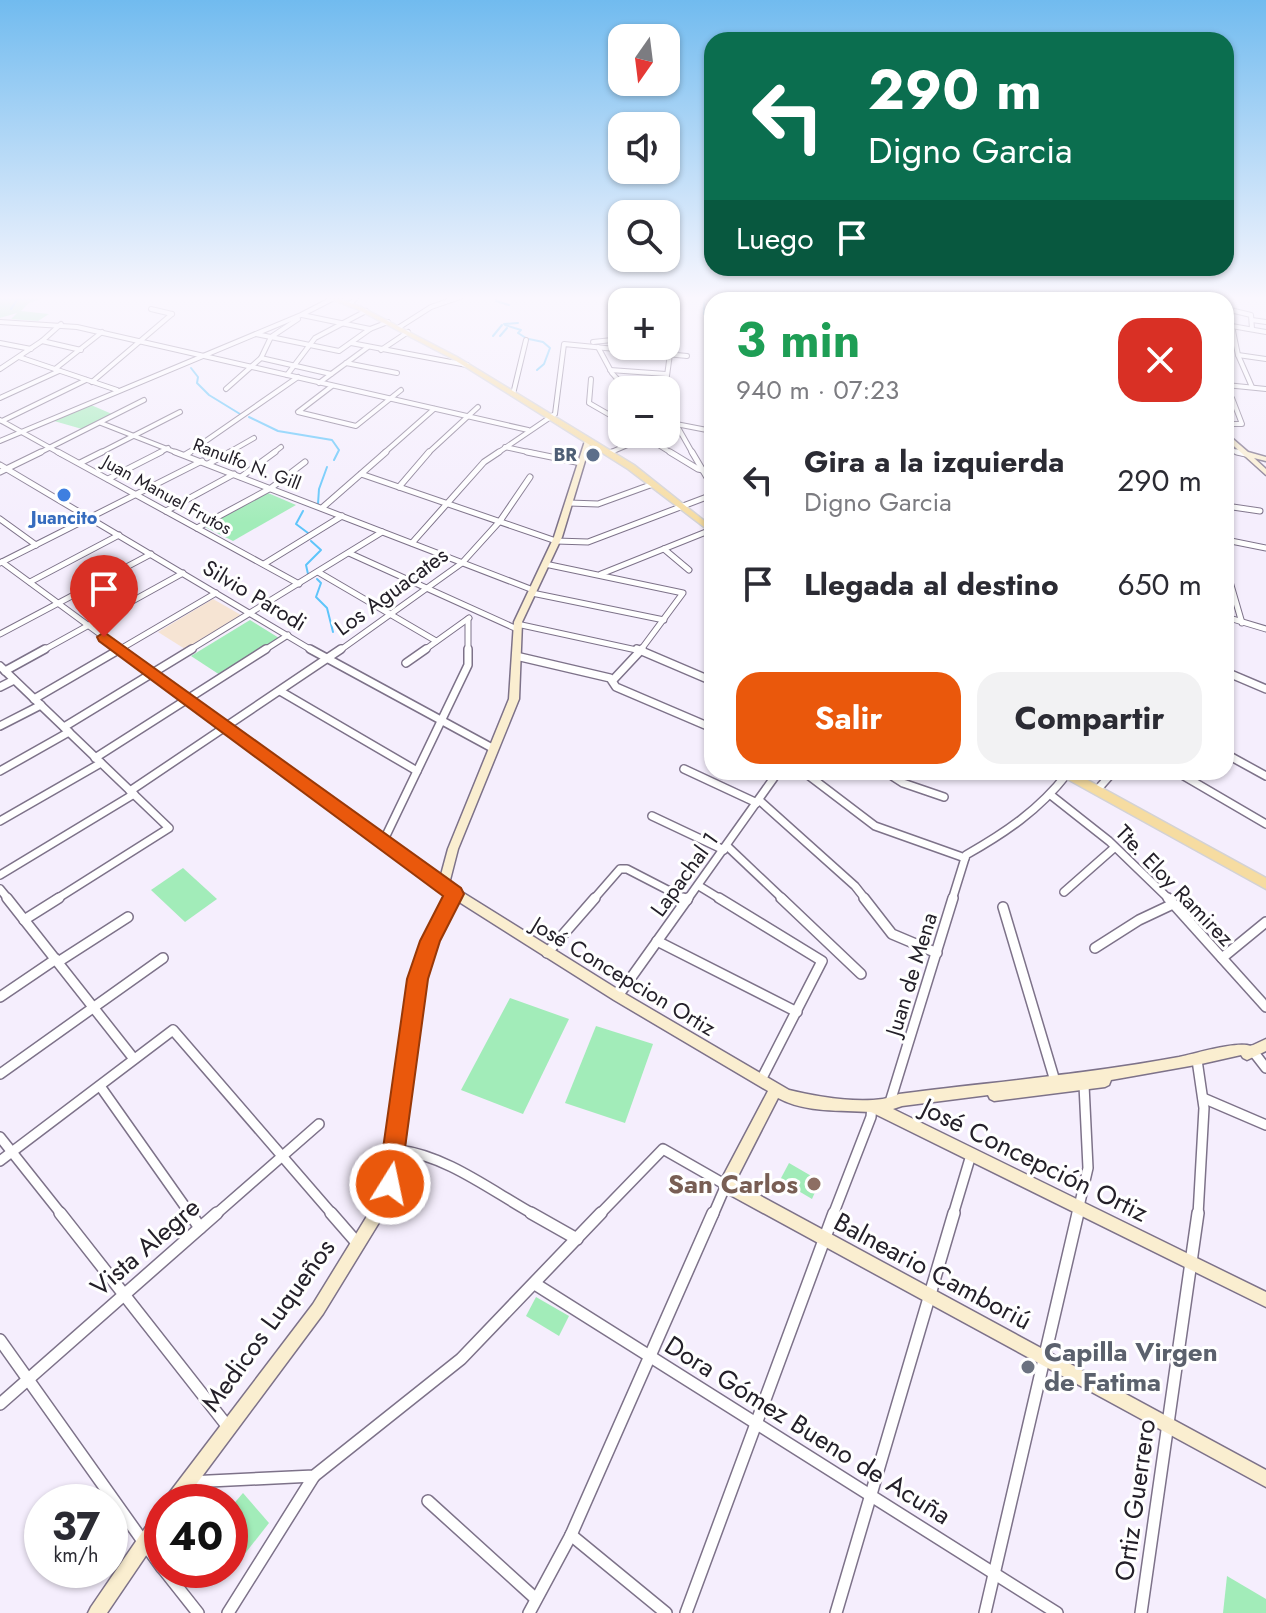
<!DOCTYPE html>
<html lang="es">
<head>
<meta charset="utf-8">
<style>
	body { margin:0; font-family:Jost,sans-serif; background:#f2f2f3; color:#2b2b33; height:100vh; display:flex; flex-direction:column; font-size:30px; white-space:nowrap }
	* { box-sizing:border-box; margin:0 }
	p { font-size:26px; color:#7c7c81 }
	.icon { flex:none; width:44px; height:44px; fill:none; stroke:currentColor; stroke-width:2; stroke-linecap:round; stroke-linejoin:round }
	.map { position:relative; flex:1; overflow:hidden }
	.drawer { position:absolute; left:704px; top:292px; width:530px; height:488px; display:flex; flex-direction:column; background:#fff; border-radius:24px; box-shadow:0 2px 6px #0004 }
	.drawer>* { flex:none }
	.top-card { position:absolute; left:704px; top:32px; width:530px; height:244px; border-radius:24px; box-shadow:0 2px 6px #0004; background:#0b6e4f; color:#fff; overflow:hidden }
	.needle { width:52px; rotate:194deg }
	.buttons { position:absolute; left:608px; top:24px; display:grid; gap:16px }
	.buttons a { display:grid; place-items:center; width:72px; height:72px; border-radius:16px; background:#fff; box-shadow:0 2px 6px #0004; font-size:40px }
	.speed { position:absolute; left:24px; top:1484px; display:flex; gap:16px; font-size:40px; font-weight:700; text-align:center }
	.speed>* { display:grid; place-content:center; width:104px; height:104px; border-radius:50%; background:#fff; box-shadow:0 2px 6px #0004; line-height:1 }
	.speed small { font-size:20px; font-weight:400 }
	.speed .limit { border:12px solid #d22; background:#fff; color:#111 }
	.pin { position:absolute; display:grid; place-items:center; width:68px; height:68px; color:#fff; margin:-82px -34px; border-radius:50% 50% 50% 0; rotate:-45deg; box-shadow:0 0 8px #0007 }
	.pin .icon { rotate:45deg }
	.me { position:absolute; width:88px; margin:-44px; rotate:10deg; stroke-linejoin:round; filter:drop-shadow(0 0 6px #0008) }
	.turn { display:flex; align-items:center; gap:28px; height:168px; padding:0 32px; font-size:36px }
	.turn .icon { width:104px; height:104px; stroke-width:2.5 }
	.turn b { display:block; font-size:56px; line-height:68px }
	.then { display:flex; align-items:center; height:76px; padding:0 32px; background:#0003; gap:16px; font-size:30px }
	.round { display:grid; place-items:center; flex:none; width:84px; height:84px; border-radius:24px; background:#f2f2f3 }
	.headline { display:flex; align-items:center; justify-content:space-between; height:136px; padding:0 32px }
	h1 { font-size:48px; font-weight:700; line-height:60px; color:#1e9e55 }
	.action { display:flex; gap:16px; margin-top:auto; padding:16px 32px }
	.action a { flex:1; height:92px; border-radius:24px; background:#ea580c; color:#fff; font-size:32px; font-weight:700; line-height:92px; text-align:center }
	.action a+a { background:#f2f2f3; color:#2b2b33 }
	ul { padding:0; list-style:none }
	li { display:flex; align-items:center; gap:24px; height:104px; padding:0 32px }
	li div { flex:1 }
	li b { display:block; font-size:30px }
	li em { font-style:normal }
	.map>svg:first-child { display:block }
	.education { fill:#f6e4d3 }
	.green { fill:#a2ecb9 }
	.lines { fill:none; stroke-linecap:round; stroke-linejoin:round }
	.stream { stroke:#5ec5fa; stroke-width:2 }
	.street-far4-casing { stroke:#7d7289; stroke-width:6 }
	.street-far3-casing { stroke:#7d7289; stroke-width:7 }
	.street-far2-casing { stroke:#7d7289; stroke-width:10 }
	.street-far1-casing { stroke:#7d7289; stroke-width:12 }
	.street-casing { stroke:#7d7289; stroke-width:14 }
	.secondary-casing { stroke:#7d7289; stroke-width:3 }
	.primary-casing { stroke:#d3d2d4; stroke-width:3 }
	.street-far4 { stroke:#fff; stroke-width:4 }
	.street-far3 { stroke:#fff; stroke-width:5 }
	.street-far2 { stroke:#fff; stroke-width:7 }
	.street-far1 { stroke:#fff; stroke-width:9 }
	.street { stroke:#fff; stroke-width:11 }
	.secondary { fill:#faeed0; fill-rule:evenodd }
	.primary { fill:#f6dca1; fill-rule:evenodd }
	.route { fill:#ea580c; stroke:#983908; stroke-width:2 }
	.service-dot { fill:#5c6f8a; stroke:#fff; stroke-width:3 }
	.shop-dot { fill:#3f7fe0; stroke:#fff; stroke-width:3 }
	.education-dot { fill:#8d6e63; stroke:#fff; stroke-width:3 }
	.worship-dot { fill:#6b7280; stroke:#fff; stroke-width:3 }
	.labels { text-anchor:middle; stroke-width:6; stroke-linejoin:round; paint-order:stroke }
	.far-service-label { font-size:18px; font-weight:bold; fill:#4e5e75; stroke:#fff; text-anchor:end }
	.far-street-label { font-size:18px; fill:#242029; stroke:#fff }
	.far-shop-label { font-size:18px; font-weight:bold; fill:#366cbe; stroke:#fff }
	.street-label { font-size:22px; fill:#242029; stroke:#fff }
	.near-street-label { font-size:26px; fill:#242029; stroke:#fff }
	.near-education-label { font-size:26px; font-weight:bold; fill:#785e54; stroke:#fff; text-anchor:end }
	.near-worship-label { font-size:26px; font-weight:bold; fill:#5b616d; stroke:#fff; text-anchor:start }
</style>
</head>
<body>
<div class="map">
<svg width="1266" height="1613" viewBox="0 0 1266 1613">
	<rect width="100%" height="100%" fill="#f5eefd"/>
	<polygon class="education" points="213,599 241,615 185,649 158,632"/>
	<g class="green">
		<polygon points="0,297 45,297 29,303 21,311 49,314 38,321 11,319 17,313 0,318"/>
		<polygon points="91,405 112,414 82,429 54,421"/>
		<polygon points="268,493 296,505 233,541 205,527"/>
		<polygon points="250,620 279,638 220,675 191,656"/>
		<polygon points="183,868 217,899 185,922 151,890"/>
		<polygon points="510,998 569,1019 523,1114 461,1090"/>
		<polygon points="596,1026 653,1044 625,1123 565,1103"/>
		<polygon points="789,1163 820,1181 812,1199 780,1180"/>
		<polygon points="536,1297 569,1316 559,1336 526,1316"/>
		<polygon points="243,1493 269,1523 240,1560 230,1547 230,1508"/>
		<polygon points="1227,1576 1266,1599 1266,1613 1223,1613"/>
	</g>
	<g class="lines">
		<g class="stream">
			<polyline points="496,297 496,301 509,305"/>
			<polyline points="615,297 614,300 622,306"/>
			<polyline points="839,297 840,300"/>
			<polyline points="658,302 667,297"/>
			<polyline points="11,309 19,297"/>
			<polyline points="704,314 704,301 708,297"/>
			<polyline points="504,324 518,323"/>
			<polyline points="505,325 521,330 518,333 526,338"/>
			<polyline points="493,336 502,325"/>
			<polyline points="500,336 507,328"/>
			<polyline points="529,339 543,342 550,348 544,364 537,370"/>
			<polyline points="191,368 198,377 197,383 209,395 240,414"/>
			<polyline points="249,417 278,431 332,440 339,450 334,460"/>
			<polyline points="318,504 319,489 327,467"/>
			<polyline points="303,511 296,524 308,533"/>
			<polyline points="308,574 306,565 321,550 311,541"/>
			<polyline points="317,579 321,583 316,597 327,608 333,632"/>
		</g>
		<defs>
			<g id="street-far4">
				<polyline points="888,297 930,300"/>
				<polyline points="1189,297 1215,299"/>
				<polyline points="809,300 811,297"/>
				<polyline points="350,304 357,297"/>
				<polyline points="151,309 172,314"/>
				<polyline points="1226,309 1251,315 1252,329"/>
				<polyline points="302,315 370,329"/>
				<polyline points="1252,320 1266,322"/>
				<polyline points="0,322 77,327 528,430"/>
				<polyline points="622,324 619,329 622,330"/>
				<polyline points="1226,325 1266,332"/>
				<polyline points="1232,326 1238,355 1252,387"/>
				<polyline points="398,328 431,307 460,297"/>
				<polyline points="256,334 339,351 370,329 388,322"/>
				<polyline points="42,341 61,324"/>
				<polyline points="593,342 622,339"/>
				<polyline points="0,343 31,349"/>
				<polyline points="351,343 467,365"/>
				<polyline points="598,347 612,373 627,390"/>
				<polyline points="381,350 408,332"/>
				<polyline points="1238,355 1266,359"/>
				<polyline points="19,357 117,390"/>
				<polyline points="261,358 331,374"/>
				<polyline points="346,363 397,373"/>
				<polyline points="0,369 42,341 81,350"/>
				<polyline points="55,369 102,332"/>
				<polyline points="610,370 666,374"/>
				<polyline points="287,375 315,338 366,311"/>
				<polyline points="591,379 589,403 622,422"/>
				<polyline points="92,382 172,314"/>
				<polyline points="319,383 368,347"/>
				<polyline points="1226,385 1266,389"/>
				<polyline points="332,386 298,412 356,426 401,390"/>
				<polyline points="226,389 261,358 271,337 298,319"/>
				<polyline points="665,390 670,354"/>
				<polyline points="513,394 526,340"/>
				<polyline points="0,398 59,371"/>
				<polyline points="666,417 676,424 693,454"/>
				<polyline points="0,420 61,454"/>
				<polyline points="2,421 86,380"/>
				<polyline points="101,423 180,454"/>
				<polyline points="676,424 712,431"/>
				<polyline points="1226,424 1242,424 1232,398"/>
				<polyline points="641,434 673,454"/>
				<polyline points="0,441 301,315 334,298"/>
				<polyline points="505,447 537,454"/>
				<polyline points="1226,449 1245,454"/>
				<polyline points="609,453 646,437"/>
				<polyline points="37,454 144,400"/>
				<polyline points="98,454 180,412"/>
				<polyline points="157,454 168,448"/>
				<polyline points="187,454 298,377"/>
				<polyline points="226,454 254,438"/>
				<polyline points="272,454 281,447"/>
				<polyline points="383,454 434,409"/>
				<polyline points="427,454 478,407"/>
				<polyline points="496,454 555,414 564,344 687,356"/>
			</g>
			<g id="street-far3">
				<polyline points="58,452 299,584"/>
				<polyline points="175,452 533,590"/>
				<polyline points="527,452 581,463"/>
				<polyline points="670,452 698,469 712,472"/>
				<polyline points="692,452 712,486"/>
				<polyline points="1237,452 1246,454"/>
				<polyline points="609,453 612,452"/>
				<polyline points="185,455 190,452"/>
				<polyline points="80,463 102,452"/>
				<polyline points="208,464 230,452"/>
				<polyline points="0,465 313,651"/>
				<polyline points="0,472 41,452"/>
				<polyline points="361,474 556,541 588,542 712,495"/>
				<polyline points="241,477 275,452"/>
				<polyline points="108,479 161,452"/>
				<polyline points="399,487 429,452"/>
				<polyline points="569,503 598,504 653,484"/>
				<polyline points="1226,506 1260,511"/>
				<polyline points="322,508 386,452"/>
				<polyline points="166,511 234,474"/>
				<polyline points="0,519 36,545"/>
				<polyline points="197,528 271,488 305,462"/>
				<polyline points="1226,540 1266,548"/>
				<polyline points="412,543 484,462 499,452"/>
				<polyline points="664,549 689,570"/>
				<polyline points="349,553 517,629"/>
				<polyline points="2,562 123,651"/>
				<polyline points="0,563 202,461"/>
				<polyline points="264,564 342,516"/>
				<polyline points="545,564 683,593 640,651"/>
				<polyline points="1226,568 1242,623"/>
				<polyline points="318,572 436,641"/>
				<polyline points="601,574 711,530"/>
				<polyline points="30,582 119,535"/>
				<polyline points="532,593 664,620"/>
				<polyline points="1226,617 1266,629"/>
				<polyline points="468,619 468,651"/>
				<polyline points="517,624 641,651"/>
				<polyline points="0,634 151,554"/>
				<polyline points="42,651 183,573"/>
				<polyline points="117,651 216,593"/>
				<polyline points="188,651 382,532"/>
				<polyline points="263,651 288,635"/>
				<polyline points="339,651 462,563 500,521 530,477"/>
				<polyline points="423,651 469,618"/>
			</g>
			<g id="street-far2">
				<polyline points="120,649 445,888"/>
				<polyline points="310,649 494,749"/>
				<polyline points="637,649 712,681"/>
				<polyline points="516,656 610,678 616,687 712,728"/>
				<polyline points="406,663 426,649"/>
				<polyline points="0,666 169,828 55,900"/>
				<polyline points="5,671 45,649"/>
				<polyline points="1226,672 1266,689"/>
				<polyline points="613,680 642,649"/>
				<polyline points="0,687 14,680"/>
				<polyline points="280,691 417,771"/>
				<polyline points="34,699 120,649"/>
				<polyline points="0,726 41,705"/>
				<polyline points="64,727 192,649"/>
				<polyline points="1226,754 1266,776"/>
				<polyline points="95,758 266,649"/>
				<polyline points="684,769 757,803"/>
				<polyline points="0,771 69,732"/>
				<polyline points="804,772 875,826 965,858"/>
				<polyline points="886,772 903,783 944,797"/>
				<polyline points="1177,772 1266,824"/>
				<polyline points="1098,789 1113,772"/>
				<polyline points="130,791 341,649"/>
				<polyline points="1052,796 1109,841 1170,900"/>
				<polyline points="759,800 855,886 866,900"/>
				<polyline points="652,816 724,850"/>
				<polyline points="0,821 101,763"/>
				<polyline points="382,844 468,665 468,649"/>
				<polyline points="727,846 784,900"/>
				<polyline points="0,875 134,794"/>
				<polyline points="699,886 722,900"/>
				<polyline points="0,889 9,900"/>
				<polyline points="1064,892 1114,848"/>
				<polyline points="593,900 620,869 627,869 687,900"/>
				<polyline points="687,900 778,772"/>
				<path d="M952,900L966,855C1005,833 1039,810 1067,774"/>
			</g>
			<g id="street-far1">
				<polyline points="7,898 134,1059"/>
				<polyline points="683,898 687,900"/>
				<polyline points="719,898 822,961 761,1080"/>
				<polyline points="781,898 861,974"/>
				<polyline points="864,898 892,934 937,953"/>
				<polyline points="1168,898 1266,1007"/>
				<polyline points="1003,907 1055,1081"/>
				<polyline points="24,920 59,898"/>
				<polyline points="657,941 797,1012"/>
				<polyline points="1095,948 1139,920 1173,904"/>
				<polyline points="547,953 595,898"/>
				<polyline points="1222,958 1266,922"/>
				<polyline points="58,962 128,917"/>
				<polyline points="618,996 688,898"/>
				<polyline points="0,997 56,959"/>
				<polyline points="1252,1050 1266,1068"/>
				<polyline points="1197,1060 1204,1108 1198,1215"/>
				<polyline points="0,1074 163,958"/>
				<polyline points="100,1086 191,1215"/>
				<polyline points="1203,1098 1266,1125"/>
				<polyline points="890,1102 953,898"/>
				<polyline points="0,1137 62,1215"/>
				<path d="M398,1150C446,1155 493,1192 535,1215"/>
				<polyline points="0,1161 173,1030 333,1215"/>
				<polyline points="215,1215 319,1124"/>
				<polyline points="599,1215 663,1149 726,1185 713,1215"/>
				<polyline points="833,1215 871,1117 872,1106"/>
				<polyline points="953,1215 971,1155"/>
				<polyline points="1077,1215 1088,1168 1084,1085"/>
			</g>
			<g id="street">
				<polyline points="60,1213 228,1427"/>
				<polyline points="190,1213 200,1228"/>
				<polyline points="331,1213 358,1244"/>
				<polyline points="531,1213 577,1239"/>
				<polyline points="535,1284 1057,1613"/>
				<polyline points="0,1340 162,1568"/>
				<polyline points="0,1404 217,1213"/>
				<polyline points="189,1482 314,1476 461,1359 601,1213"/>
				<polyline points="428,1501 536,1599"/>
				<polyline points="571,1535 666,1613"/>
				<polyline points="164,1570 198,1613"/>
				<polyline points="228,1613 314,1476"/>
				<polyline points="529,1613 571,1535 713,1213"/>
				<polyline points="686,1613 834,1213"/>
				<polyline points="836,1613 954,1213"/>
				<polyline points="985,1613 1078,1213"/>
				<polyline points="1141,1613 1198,1213"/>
			</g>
			<g id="secondary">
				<polygon points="1130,297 1136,297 1137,300 1131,300"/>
				<polygon points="1226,433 1248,452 1266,457 1266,461 1254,458 1266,469 1266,475 1226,439"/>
				<path d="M588,439L591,441L562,537L522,622L519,699L458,849L449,884L622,992L789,1090C818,1097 872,1107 899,1094C993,1082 1087,1074 1179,1057C1198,1053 1236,1041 1251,1046L1266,1039V1051L1247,1060L1243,1058L1241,1055L1201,1064L1111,1080L1109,1085L1105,1087L994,1101L990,1099L988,1095L902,1106L893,1109L1266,1292V1307L871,1112C841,1110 805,1113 778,1098L735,1182L1266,1470V1487L721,1190L719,1185L721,1180L768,1091L614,1000L456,900L435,941L424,979L404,1149L391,1203L323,1314L183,1502H165L167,1496L313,1304L380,1195L390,1149L412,979L424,941L448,895L439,889L438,886L448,849L509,699L514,622L554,537L585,441Z"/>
				<polygon points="162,1510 162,1532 107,1613 88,1613 91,1607 156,1512"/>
			</g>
			<g id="primary">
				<polygon points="326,297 334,297 361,307 457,357 634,465 712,527 712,533 628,469 453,359 357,309"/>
				<polygon points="1059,772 1073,772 1266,878 1266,889 1060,775"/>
			</g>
		</defs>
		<use href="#street-far4" class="street-far4-casing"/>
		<use href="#street-far3" class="street-far3-casing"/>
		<use href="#street-far2" class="street-far2-casing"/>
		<use href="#street-far1" class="street-far1-casing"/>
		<use href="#street" class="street-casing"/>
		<use href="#secondary" class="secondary-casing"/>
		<use href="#primary" class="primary-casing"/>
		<use href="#street-far4" class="street-far4"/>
		<use href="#street-far3" class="street-far3"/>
		<use href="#street-far2" class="street-far2"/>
		<use href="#street-far1" class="street-far1"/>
		<use href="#street" class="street"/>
		<use href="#secondary" class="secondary"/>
		<use href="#primary" class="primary"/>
	</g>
	<linearGradient id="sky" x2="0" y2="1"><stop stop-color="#71bbef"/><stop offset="0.57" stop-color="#faf7fe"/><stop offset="1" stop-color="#faf7fe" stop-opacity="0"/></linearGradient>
	<rect width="1266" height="523" fill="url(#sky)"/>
	<polygon class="route" points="104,632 461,888 464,894 440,941 428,979 399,1192 390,1196 382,1192 378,1184 407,979 420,941 443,896 99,641 97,637"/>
	<circle class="service-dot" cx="593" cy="455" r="8"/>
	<circle class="shop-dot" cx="64" cy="495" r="8"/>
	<circle class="education-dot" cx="814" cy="1184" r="8"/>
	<circle class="worship-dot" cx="1028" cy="1367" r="8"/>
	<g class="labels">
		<g class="far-service-label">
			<text x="577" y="461">BR</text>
		</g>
		<g class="far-street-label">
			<text transform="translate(247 464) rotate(21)" y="6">Ranulfo N. Gill</text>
			<text transform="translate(167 495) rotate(29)" y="6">Juan Manuel Frutos</text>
		</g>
		<g class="far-shop-label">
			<text x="64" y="524">Juancito</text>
		</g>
		<g class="street-label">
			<text transform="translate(391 591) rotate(-36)" y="8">Los Aguacates</text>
			<text transform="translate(255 595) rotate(31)" y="8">Silvio Parodi</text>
			<text transform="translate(684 874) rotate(-54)" y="8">Lapachal 1</text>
			<text transform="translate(1175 885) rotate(46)" y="8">Tte. Eloy Ramirez</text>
			<text transform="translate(911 974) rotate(-73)" y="8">Juan de Mena</text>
			<text transform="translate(624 976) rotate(31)" y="8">José Concepcion Ortiz</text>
		</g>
		<g class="near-street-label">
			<text transform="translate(1035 1160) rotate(26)" y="9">José Concepción Ortiz</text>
			<text transform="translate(145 1247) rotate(-41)" y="9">Vista Alegre</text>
			<text transform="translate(933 1271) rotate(28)" y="9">Balneario Camboriú</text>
			<text transform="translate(268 1325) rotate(-54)" y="9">Medicos Luqueños</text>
			<text transform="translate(808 1430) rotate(32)" y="9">Dora Gómez Bueno de Acuña</text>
			<text transform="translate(1135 1500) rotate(-82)" y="9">Ortiz Guerrero</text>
		</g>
		<g class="near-education-label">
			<text x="798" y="1193">San Carlos</text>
		</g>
		<g class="near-worship-label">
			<text x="1044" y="1361">Capilla Virgen<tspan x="1044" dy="30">de Fatima</tspan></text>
		</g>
	</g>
</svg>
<div class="buttons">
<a><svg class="needle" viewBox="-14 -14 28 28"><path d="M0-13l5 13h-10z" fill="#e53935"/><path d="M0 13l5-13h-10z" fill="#7c7c81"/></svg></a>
<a><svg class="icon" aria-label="sound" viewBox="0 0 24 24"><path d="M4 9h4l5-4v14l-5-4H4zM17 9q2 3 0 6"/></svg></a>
<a><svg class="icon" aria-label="search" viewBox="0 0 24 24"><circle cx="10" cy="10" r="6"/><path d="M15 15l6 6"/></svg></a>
<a>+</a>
<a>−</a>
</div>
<div class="speed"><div>37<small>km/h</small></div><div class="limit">40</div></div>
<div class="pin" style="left:104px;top:637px;background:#d93025"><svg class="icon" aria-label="arrive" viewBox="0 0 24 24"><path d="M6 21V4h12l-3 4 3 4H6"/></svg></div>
<svg class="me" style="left:390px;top:1184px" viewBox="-20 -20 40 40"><circle r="17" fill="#ea580c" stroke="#fff" stroke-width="3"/><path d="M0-11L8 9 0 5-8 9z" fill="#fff"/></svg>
<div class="top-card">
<div class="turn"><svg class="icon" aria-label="left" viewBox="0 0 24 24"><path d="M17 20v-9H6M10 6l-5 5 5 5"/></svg><div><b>290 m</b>Digno Garcia</div></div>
<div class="then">Luego<svg class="icon" aria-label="arrive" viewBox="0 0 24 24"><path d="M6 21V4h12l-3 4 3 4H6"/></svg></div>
</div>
<section class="drawer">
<div class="headline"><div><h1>3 min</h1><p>940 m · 07:23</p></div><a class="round" style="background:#d93025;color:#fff"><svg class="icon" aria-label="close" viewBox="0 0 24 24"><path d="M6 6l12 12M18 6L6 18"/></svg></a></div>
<ul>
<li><svg class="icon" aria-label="left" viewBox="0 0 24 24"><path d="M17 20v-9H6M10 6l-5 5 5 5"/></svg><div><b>Gira a la izquierda</b><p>Digno Garcia</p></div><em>290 m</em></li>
<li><svg class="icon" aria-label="arrive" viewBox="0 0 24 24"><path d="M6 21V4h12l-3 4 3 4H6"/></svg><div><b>Llegada al destino</b></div><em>650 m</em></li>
</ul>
<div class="action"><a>Salir</a><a>Compartir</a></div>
</section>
</div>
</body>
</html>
